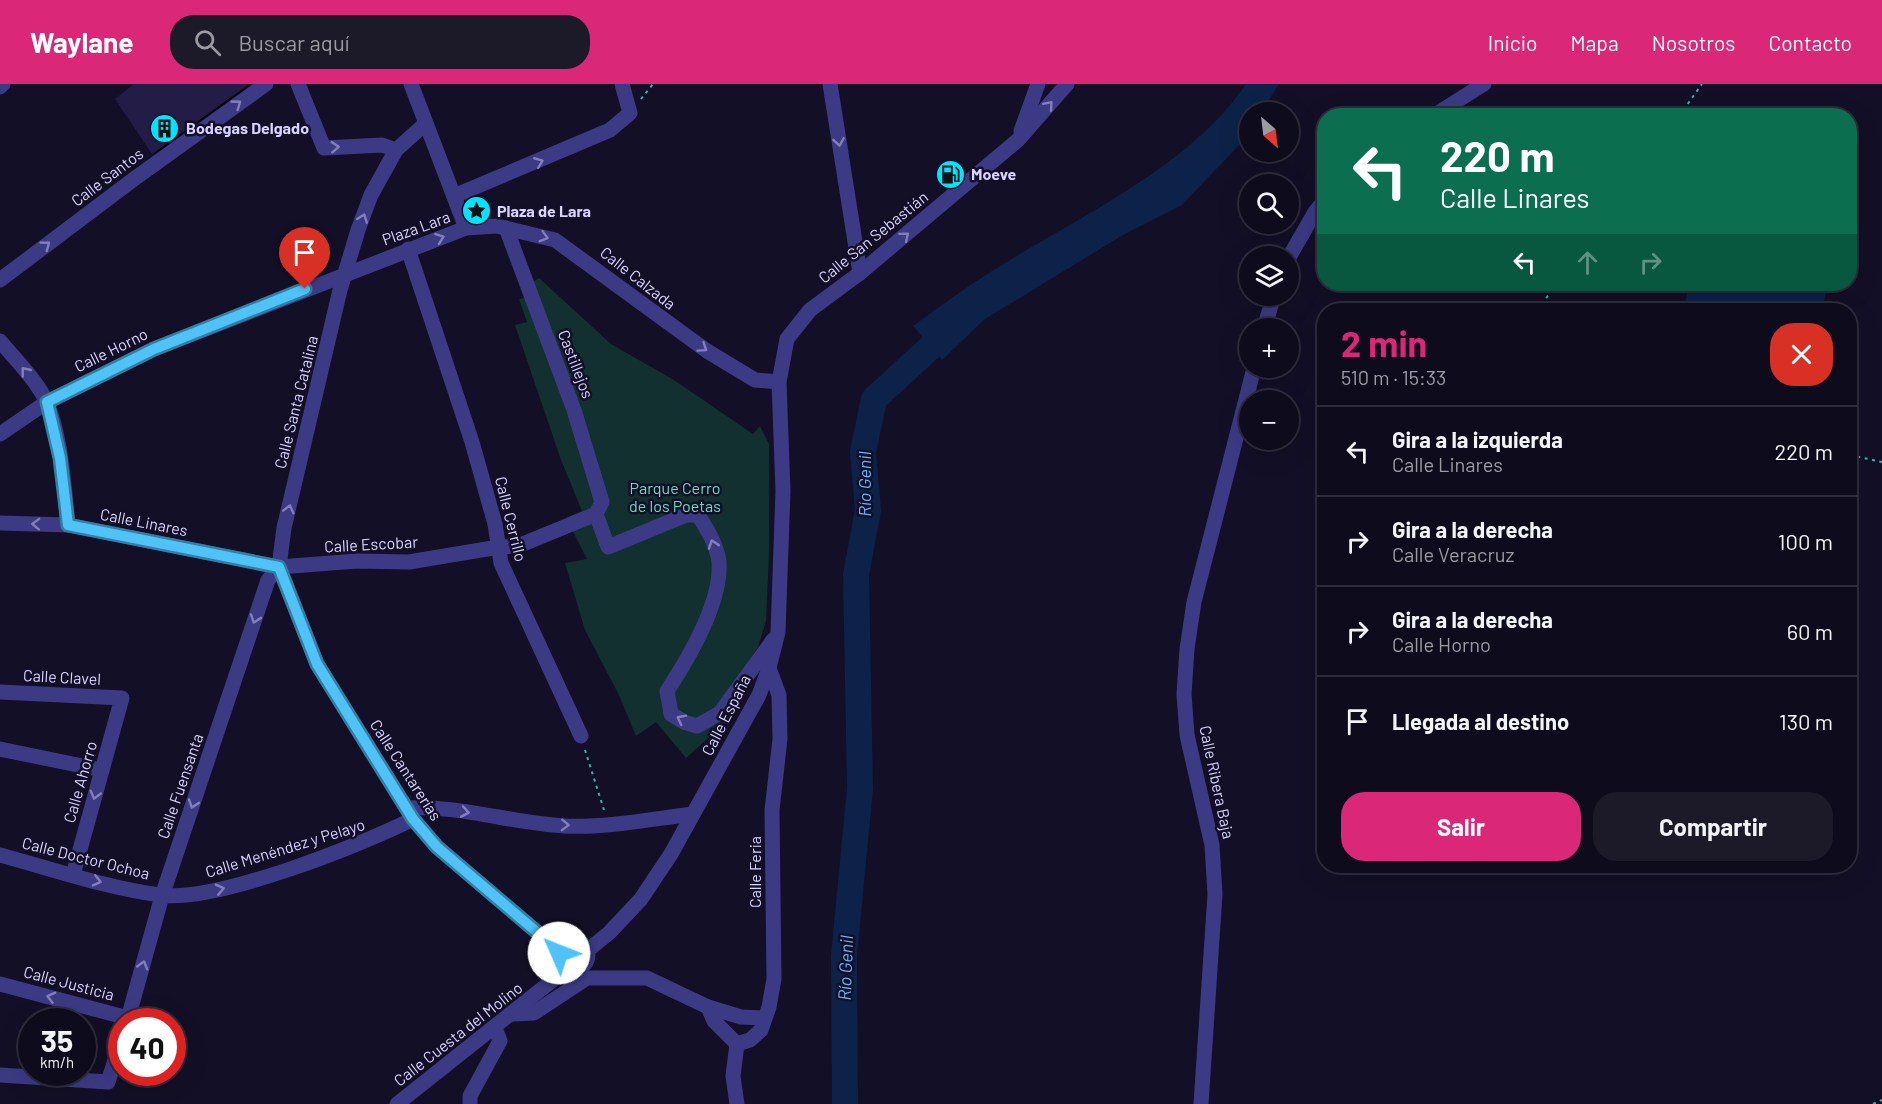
<!DOCTYPE html>
<html lang="es">
<head>
<meta charset="utf-8">
<style>
	body { margin:0; font-family:Barlow,sans-serif; background:#1c1929; color:#f1f3f6; height:100vh; display:flex; flex-direction:column; font-size:22px; white-space:nowrap }
	* { box-sizing:border-box; margin:0 }
	p { font-size:20px; color:#9b9ba3 }
	.icon { flex:none; width:33px; height:33px; fill:none; stroke:currentColor; stroke-width:2; stroke-linecap:round; stroke-linejoin:round }
	.map { position:relative; flex:1; overflow:hidden }
	.drawer { position:absolute; left:1317px; top:219px; width:540px; height:570px; display:flex; flex-direction:column; background:#0e0b1c; border-radius:24px; box-shadow:0 6px 24px #0002,0 0 0 2px #2e2b3b }
	.drawer>* { flex:none }
	.banner { position:absolute; left:1317px; top:24px; width:540px; height:183px; border-radius:24px; box-shadow:0 6px 24px #0002,0 0 0 2px #2e2b3b; background:#0b6e4f; color:#fff; overflow:hidden }
	.needle { width:39px; rotate:152deg }
	.controls { position:absolute; left:1239px; top:18px; display:grid; gap:12px }
	.controls a { display:grid; place-items:center; width:60px; height:60px; border-radius:50%; background:#0e0b1c; box-shadow:0 6px 24px #0002,0 0 0 2px #2e2b3b; font-size:30px }
	.speed { position:absolute; left:18px; top:924px; display:flex; gap:12px; font-size:30px; font-weight:700; text-align:center }
	.speed>* { display:grid; place-content:center; width:78px; height:78px; border-radius:50%; background:#0e0b1c; box-shadow:0 6px 24px #0002,0 0 0 2px #2e2b3b; line-height:1 }
	.speed small { font-size:15px; font-weight:400 }
	.speed .limit { border:9px solid #d22; background:#fff; color:#111 }
	.pin { position:absolute; display:grid; place-items:center; width:51px; height:51px; color:#fff; margin:-62px -26px; border-radius:50% 50% 50% 0; rotate:-45deg; box-shadow:0 0 6px #0007 }
	.pin .icon { rotate:45deg }
	.me { position:absolute; width:66px; margin:-33px; rotate:314deg; stroke-linejoin:round; filter:drop-shadow(0 0 4px #0008) }
	.turn { display:flex; align-items:center; gap:21px; height:126px; padding:0 24px; font-size:27px }
	.turn .icon { width:78px; height:78px; stroke-width:2.5 }
	.turn b { display:block; font-size:42px; line-height:51px }
	.lanes { display:flex; align-items:center; height:57px; padding:0 24px; background:#0003; justify-content:center; gap:30px; direction:ltr }
	.lanes .off { opacity:.35 }
	.round { display:grid; place-items:center; flex:none; width:63px; height:63px; border-radius:24px; background:#1c1929 }
	.headline { display:flex; align-items:center; justify-content:space-between; height:102px; padding:0 24px }
	h1 { font-size:36px; font-weight:700; line-height:45px; color:#db2777 }
	.cta { display:flex; gap:12px; margin-top:auto; padding:12px 24px }
	.cta a { flex:1; height:69px; border-radius:24px; background:#db2777; color:#fff; font-size:24px; font-weight:700; line-height:69px; text-align:center }
	.cta a+a { background:#1c1929; color:#f1f3f6 }
	ul { padding:0; list-style:none }
	li { display:flex; align-items:center; gap:18px; height:90px; padding:0 24px; border-top:2px solid #2e2b3b }
	li div { flex:1 }
	li b { display:block; font-size:22px }
	li em { font-style:normal }
	header { display:flex; align-items:center; gap:36px; box-sizing:border-box; height:84px; padding:0 30px; background:#db2777; color:#fff }
	header strong { font-size:28px }
	nav { display:flex; gap:33px; margin-inline-start:auto; font-size:21px }
	.search { width:420px; height:54px; background:#1c1929; display:flex; align-items:center; gap:15px; box-sizing:border-box; padding:0 21px; border-radius:24px; color:#9b9ba3; font-size:22px }
	.map>svg:first-child { display:block }
	.green { fill:#12302f }
	.water { fill:#0c2248 }
	.lines { fill:none; stroke-linecap:round; stroke-linejoin:round }
	.river { stroke:#0c2248; stroke-width:26 }
	.building { fill:#241b47; filter:url(#shadow) }
	.path { stroke:#2fb8b0; stroke-width:2; stroke-dasharray:3 4.5; stroke-linecap:butt }
	.minor { stroke:#3d3a85; stroke-width:15 }
	.oneway { stroke:#837fbc }
	.route-casing { stroke:#337fa1; stroke-width:15 }
	.route { stroke:#4fc3f7; stroke-width:10 }
	.labels { text-anchor:middle; stroke-width:5; stroke-linejoin:round; paint-order:stroke }
	.poi-label { font-size:16px; font-weight:bold; fill:#d9d4ff; stroke:#130f26; text-anchor:start }
	.street-label { font-size:16px; fill:#d9d4ff; stroke:#130f26 }
	.park-label { font-size:16px; fill:#5fe0c0; stroke:#130f26 }
	.water-label { font-size:18px; font-style:italic; fill:#62b6ff; stroke:#130f26 }
</style>
</head>
<body>
<header>
<strong>Waylane</strong>
<div class="search"><svg class="icon" aria-label="search" viewBox="0 0 24 24"><circle cx="10" cy="10" r="6"/><path d="M15 15l6 6"/></svg>Buscar aquí</div>
<nav><a>Inicio</a><a>Mapa</a><a>Nosotros</a><a>Contacto</a></nav>
</header>
<div class="map">
<svg width="1882" height="1020" viewBox="0 0 1882 1020">
	<defs>
		<filter id="shadow"><feDropShadow dx="6" dy="4" stdDeviation="1.5" flood-color="#0009"/></filter>
	</defs>
	<rect width="100%" height="100%" fill="#130f26"/>
	<polygon class="green" points="539,194 611,260 674,296 753,350 760,342 769,360 769,470 766,537 758,563 738,594 749,602 736,629 686,674 656,638 636,652 619,611 585,546 565,479 587,475 566,434 582,427 561,376 515,241 527,238 519,215 529,213 534,197"/>
	<g class="water">
		<path d="M1246,0H1279L1261,28H1250L1249,46L1240,60L1182,121L1123,151L985,235L942,276L913,242C939,223 965,204 992,187C1076,134 1189,84 1246,0Z"/>
		<polygon points="1690,200 1826,200 1827,203 1822,226 1683,226"/>
	</g>
	<g class="lines">
		<polyline class="river" points="845,1020 844,872 860,704 856,491 868,426 863,368 874,315 956,240"/>
	</g>
	<polygon class="building" points="134,0 249,0 152,70 115,15"/>
	<g class="lines">
		<g class="path">
			<polyline points="641,15 653,0"/>
			<polyline points="1679,32 1702,0"/>
			<polyline points="1537,226 1557,200"/>
			<polyline points="1850,371 1882,378"/>
			<polyline points="585,666 604,726"/>
			<polyline points="1873,1020 1882,1016"/>
		</g>
		<g class="minor">
			<polyline points="298,0 324,64 382,61 396,66"/>
			<polyline points="411,0 466,144"/>
			<polyline points="830,0 860,189"/>
			<polyline points="0,3 3,0"/>
			<polyline points="1433,32 1484,0"/>
			<polyline points="425,40 396,66 371,111 358,146 340,206 284,444 279,483 317,580 413,735 437,763 538,849 561,864"/>
			<polyline points="1021,47 1038,0"/>
			<polyline points="454,112 610,46 630,29 622,0"/>
			<polyline points="506,144 574,326 602,418 596,430"/>
			<polyline points="408,165 472,358 495,440 501,479 581,652"/>
			<polyline points="1288,175 1315,128 1324,117"/>
			<polyline points="0,196 134,95 266,0"/>
			<polyline points="1264,244 1274,212"/>
			<path d="M0,257C14,274 32,291 43,311C61,344 64,403 68,441"/>
			<polyline points="0,350 47,318 154,265 466,144 497,142 555,156 707,267 755,296 779,298"/>
			<path d="M596,430L608,463L686,431H698C707,445 717,461 719,478C722,519 688,575 667,607L671,630L684,638L697,642L720,629L773,556"/>
			<polyline points="0,439 68,441 279,483 357,477 409,478 499,463 518,462 596,430"/>
			<polyline points="0,608 122,614 73,791"/>
			<polyline points="0,665 102,686"/>
			<path d="M407,724C460,721 511,739 564,742C607,744 651,735 693,730"/>
			<path d="M0,771C52,785 106,804 160,811C216,819 361,761 413,735"/>
			<circle cx="574" cy="871" r="14"/>
			<polyline points="588,866 609,849 641,815 671,770 759,611 769,584 778,548 783,407 779,298 787,255 810,226 860,189 1018,56 1067,0"/>
			<polyline points="0,900 128,934"/>
			<polyline points="708,923 714,937 737,960"/>
			<polyline points="513,930 534,929 587,894 647,894 708,923 741,933 764,934"/>
			<polyline points="127,938 162,812 268,496 279,483"/>
			<polyline points="737,960 750,956 761,946 769,923 774,895 772,726 780,655 779,611 769,584"/>
			<polyline points="0,991 108,998 122,954"/>
			<polyline points="397,1020 568,884"/>
			<polyline points="470,1020 470,1012 500,957 495,944"/>
			<polyline points="737,1020 733,992 737,960"/>
			<polyline points="1201,1020 1215,810 1212,761 1187,651 1184,610 1187,565 1194,518 1254,284"/>
		</g>
	</g>
	<defs><path id="oneway-chevron" d="M-2-3.5L2.5 0L-2 3.5" fill="none" stroke-width="1.6" stroke-linecap="round" stroke-linejoin="round" transform="scale(1.5)"/></defs>
	<g class="oneway">
		<use href="#oneway-chevron" transform="translate(237 20) rotate(-36)"/>
		<use href="#oneway-chevron" transform="translate(1049 21) rotate(-49)"/>
		<use href="#oneway-chevron" transform="translate(839 58) rotate(81)"/>
		<use href="#oneway-chevron" transform="translate(335 63) rotate(-3)"/>
		<use href="#oneway-chevron" transform="translate(539 78) rotate(-22)"/>
		<use href="#oneway-chevron" transform="translate(363 134) rotate(-69)"/>
		<use href="#oneway-chevron" transform="translate(905 152) rotate(-40)"/>
		<use href="#oneway-chevron" transform="translate(544 153) rotate(16)"/>
		<use href="#oneway-chevron" transform="translate(440 154) rotate(-20)"/>
		<use href="#oneway-chevron" transform="translate(46 161) rotate(-37)"/>
		<use href="#oneway-chevron" transform="translate(703 264) rotate(34)"/>
		<use href="#oneway-chevron" transform="translate(25 287) rotate(-129)"/>
		<use href="#oneway-chevron" transform="translate(289 425) rotate(-76)"/>
		<use href="#oneway-chevron" transform="translate(36 440) rotate(-178)"/>
		<use href="#oneway-chevron" transform="translate(713 460) rotate(-109)"/>
		<use href="#oneway-chevron" transform="translate(255 535) rotate(109)"/>
		<use href="#oneway-chevron" transform="translate(681 635) rotate(-153)"/>
		<use href="#oneway-chevron" transform="translate(95 711) rotate(105)"/>
		<use href="#oneway-chevron" transform="translate(193 720) rotate(109)"/>
		<use href="#oneway-chevron" transform="translate(465 728) rotate(10)"/>
		<use href="#oneway-chevron" transform="translate(565 741) rotate(2)"/>
		<use href="#oneway-chevron" transform="translate(97 797) rotate(13)"/>
		<use href="#oneway-chevron" transform="translate(220 805) rotate(-13)"/>
		<use href="#oneway-chevron" transform="translate(143 881) rotate(-74)"/>
		<use href="#oneway-chevron" transform="translate(51 913) rotate(-165)"/>
	</g>
	<g class="lines">
		<defs>
			<polyline id="route" points="305,205 154,265 47,318 60,374 68,441 279,483 317,580 413,735 437,763 538,849 561,864 559,869"/>
		</defs>
		<use href="#route" class="route-casing"/>
		<use href="#route" class="route"/>
	</g>
	<defs>
		<symbol id="building-disc" viewBox="-11 -11 22 22"><circle r="9.5" fill="#00e5ff" stroke="#130f26"/><path d="M-4-6H4V6H1V3H-1V6H-4ZM-2.5-4.3h1.7v1.8h-1.7ZM.8-4.3h1.7v1.8H.8ZM-2.5-1h1.7V.8h-1.7ZM.8-1h1.7V.8H.8Z" fill="#111"/></symbol>
		<symbol id="fuel-disc" viewBox="-11 -11 22 22"><circle r="9.5" fill="#00e5ff" stroke="#130f26"/><path d="M-5.5-6h7V0h2V4h1.3V-2.5L3-4.5l.8-.8L6-3V5H2.5V1h-1V6h-7ZM-4.2-4.7v3.2H.2V-4.7Z" fill="#111"/></symbol>
		<symbol id="sight-disc" viewBox="-11 -11 22 22"><circle r="9.5" fill="#00e5ff" stroke="#130f26"/><path d="M0-6L1.8-2.2L6-1.7L2.9 1.2L3.7 5.4L0 3.3L-3.7 5.4L-2.9 1.2L-6-1.7L-1.8-2.2Z" fill="#111"/></symbol>
	</defs>
	<g fill-rule="evenodd">
		<use href="#building-disc" x="148" y="28" width="33" height="33"/>
		<use href="#fuel-disc" x="934" y="74" width="33" height="33"/>
		<use href="#sight-disc" x="460" y="110" width="33" height="33"/>
	</g>
	<g class="labels">
		<g class="poi-label">
			<text x="186" y="50">Bodegas Delgado</text>
			<text x="971" y="96">Moeve</text>
			<text x="497" y="133">Plaza de Lara</text>
		</g>
		<g class="street-label">
			<text transform="translate(107 93) rotate(-37)" y="6">Calle Santos</text>
			<text transform="translate(416 144) rotate(-20)" y="6">Plaza Lara</text>
			<text transform="translate(873 153) rotate(-39)" y="6">Calle San Sebastián</text>
			<text transform="translate(638 194) rotate(38)" y="6">Calle Calzada</text>
			<text transform="translate(111 266) rotate(-26)" y="6">Calle Horno</text>
			<text transform="translate(576 280) rotate(69)" y="6">Castillejos</text>
			<text transform="translate(296 318) rotate(-76)" y="6">Calle Santa Catalina</text>
			<text transform="translate(511 435) rotate(76)" y="6">Calle Cerrillo</text>
			<text transform="translate(144 438) rotate(11)" y="6">Calle Linares</text>
			<text transform="translate(371 460) rotate(-3)" y="6">Calle Escobar</text>
			<text transform="translate(62 593) rotate(3)" y="6">Calle Clavel</text>
			<text transform="translate(726 631) rotate(-63)" y="6">Calle España</text>
			<text transform="translate(406 686) rotate(57)" y="6">Calle Cantarerías</text>
			<text transform="translate(80 698) rotate(-74)" y="6">Calle Ahorro</text>
			<text transform="translate(1217 698) rotate(78)" y="6">Calle Ribera Baja</text>
			<text transform="translate(180 702) rotate(-71)" y="6">Calle Fuensanta</text>
			<text transform="translate(285 764) rotate(-17)" y="6">Calle Menéndez y Pelayo</text>
			<text transform="translate(86 774) rotate(14)" y="6">Calle Doctor Ochoa</text>
			<text transform="translate(755 788) rotate(-90)" y="6">Calle Feria</text>
			<text transform="translate(69 899) rotate(15)" y="6">Calle Justicia</text>
			<text transform="translate(458 950) rotate(-38)" y="6">Calle Cuesta del Molino</text>
		</g>
		<g class="park-label">
			<text x="675" y="410">Parque Cerro<tspan x="675" dy="18">de los Poetas</tspan></text>
		</g>
		<g class="water-label">
			<text transform="translate(865 400) rotate(-90)" y="6">Río Genil</text>
			<text transform="translate(846 884) rotate(-88)" y="6">Río Genil</text>
		</g>
	</g>
</svg>
<div class="controls">
<a><svg class="needle" viewBox="-14 -14 28 28"><path d="M0-13l5 13h-10z" fill="#e53935"/><path d="M0 13l5-13h-10z" fill="#9b9ba3"/></svg></a>
<a><svg class="icon" aria-label="search" viewBox="0 0 24 24"><circle cx="10" cy="10" r="6"/><path d="M15 15l6 6"/></svg></a>
<a><svg class="icon" aria-label="layers" viewBox="0 0 24 24"><path d="M12 4l9 5-9 5-9-5zM3 14l9 5 9-5"/></svg></a>
<a>+</a>
<a>−</a>
</div>
<div class="speed"><div>35<small>km/h</small></div><div class="limit">40</div></div>
<div class="pin" style="left:305px;top:205px;background:#d93025"><svg class="icon" aria-label="arrive" viewBox="0 0 24 24"><path d="M6 21V4h12l-3 4 3 4H6"/></svg></div>
<svg class="me" style="left:559px;top:869px" viewBox="-20 -20 40 40"><circle r="19" fill="#fff"/><path d="M0-13L10 11 0 6-10 11z" fill="#4fc3f7"/></svg>
<div class="banner">
<div class="turn"><svg class="icon" aria-label="left" viewBox="0 0 24 24"><path d="M17 20v-9H6M10 6l-5 5 5 5"/></svg><div><b>220 m</b>Calle Linares</div></div>
<div class="lanes"><svg class="icon" aria-label="left" viewBox="0 0 24 24"><path d="M17 20v-9H6M10 6l-5 5 5 5"/></svg><svg class="icon off" aria-label="ahead" viewBox="0 0 24 24"><path d="M12 20V5M6 11l6-6 6 6"/></svg><svg class="icon off" aria-label="right" viewBox="0 0 24 24"><path d="M7 20v-9h11M14 6l5 5-5 5"/></svg></div>
</div>
<section class="drawer">
<div class="headline"><div><h1>2 min</h1><p>510 m · 15:33</p></div><a class="round" style="background:#d93025;color:#fff"><svg class="icon" aria-label="close" viewBox="0 0 24 24"><path d="M6 6l12 12M18 6L6 18"/></svg></a></div>
<ul>
<li><svg class="icon" aria-label="left" viewBox="0 0 24 24"><path d="M17 20v-9H6M10 6l-5 5 5 5"/></svg><div><b>Gira a la izquierda</b><p>Calle Linares</p></div><em>220 m</em></li>
<li><svg class="icon" aria-label="right" viewBox="0 0 24 24"><path d="M7 20v-9h11M14 6l5 5-5 5"/></svg><div><b>Gira a la derecha</b><p>Calle Veracruz</p></div><em>100 m</em></li>
<li><svg class="icon" aria-label="right" viewBox="0 0 24 24"><path d="M7 20v-9h11M14 6l5 5-5 5"/></svg><div><b>Gira a la derecha</b><p>Calle Horno</p></div><em>60 m</em></li>
<li><svg class="icon" aria-label="arrive" viewBox="0 0 24 24"><path d="M6 21V4h12l-3 4 3 4H6"/></svg><div><b>Llegada al destino</b></div><em>130 m</em></li>
</ul>
<div class="cta"><a>Salir</a><a>Compartir</a></div>
</section>
</div>
</body>
</html>
